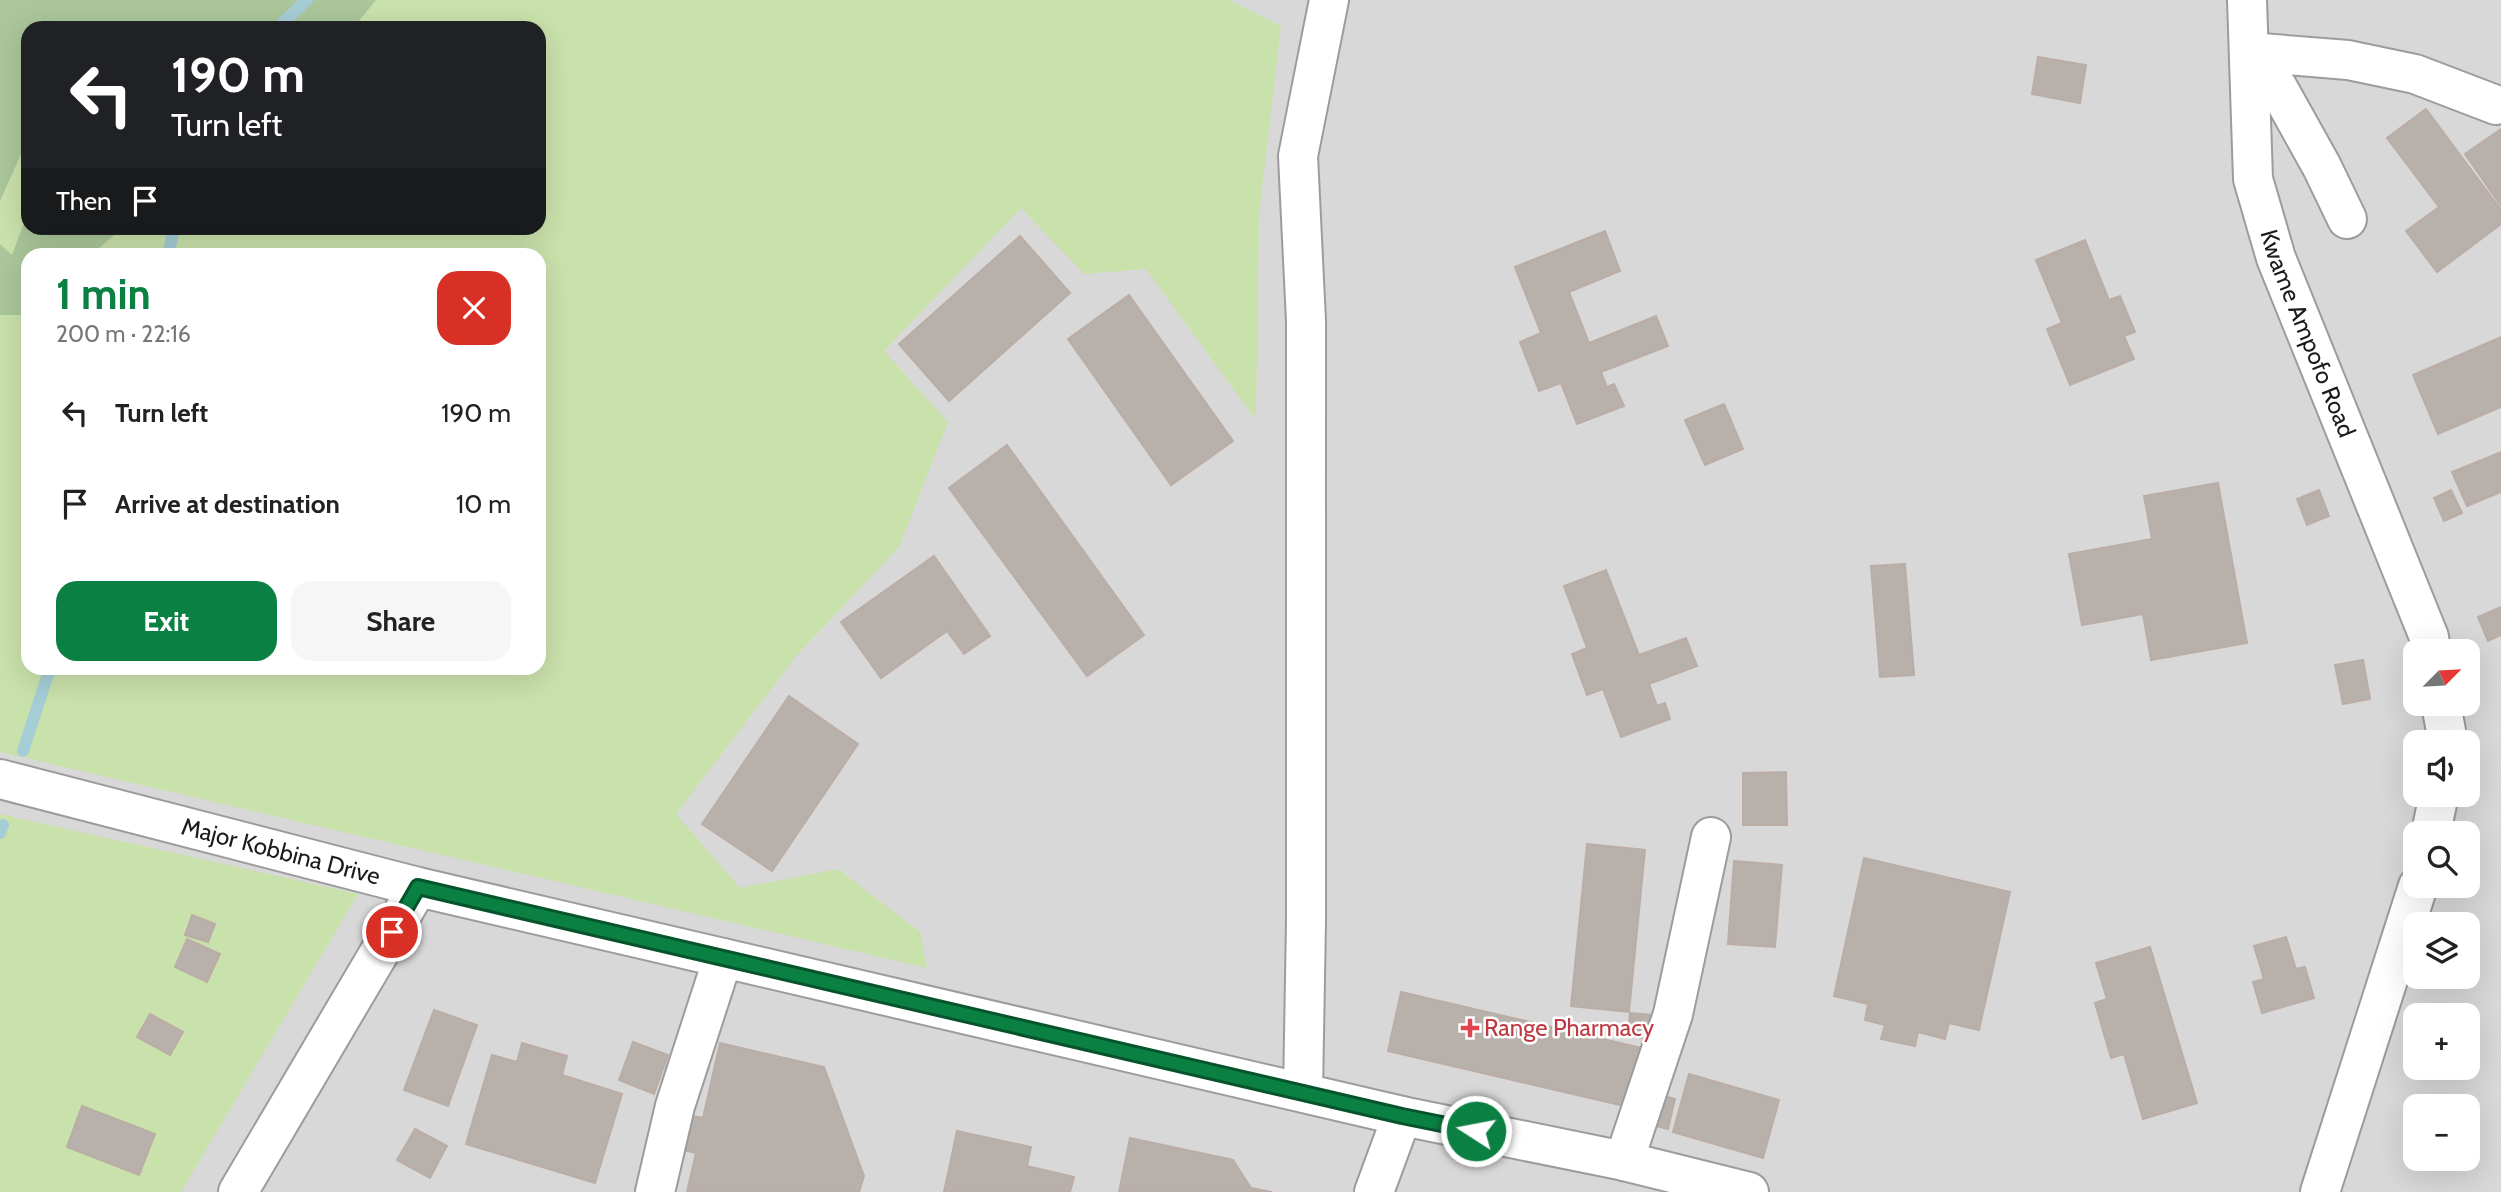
<!DOCTYPE html>
<html lang="en">
<head>
<meta charset="utf-8">
<style>
	body { margin:0; font-family:Cabin,sans-serif; background:#f6f6f6; color:#222; height:100vh; display:flex; flex-direction:column; font-size:26px; white-space:nowrap }
	* { box-sizing:border-box; margin:0 }
	p { font-size:23px; color:#767676 }
	.icon { flex:none; width:38px; height:38px; fill:none; stroke:currentColor; stroke-width:2; stroke-linecap:round; stroke-linejoin:round }
	.map { position:relative; flex:1; overflow:hidden }
	.details { position:absolute; left:21px; top:248px; width:525px; height:427px; display:flex; flex-direction:column; background:#fff; border-radius:21px; box-shadow:0 7px 28px #0002 }
	.details>* { flex:none }
	.top-card { position:absolute; left:21px; top:21px; width:525px; height:214px; border-radius:21px; box-shadow:0 7px 28px #0002; background:#202124; color:#fff; overflow:hidden }
	.needle { width:46px; rotate:66deg }
	.buttons { position:absolute; left:2403px; top:639px; display:grid; gap:14px }
	.buttons a { display:grid; place-items:center; width:77px; height:77px; border-radius:14px; background:#fff; box-shadow:0 7px 28px #0002; font-size:35px }
	.pin { position:absolute; display:grid; place-items:center; width:60px; height:60px; color:#fff; margin:-30px; border:4px solid #fff; border-radius:50%; box-shadow:0 2px 7px #0007 }
	.me { position:absolute; width:77px; margin:-38px; rotate:281deg; stroke-linejoin:round; filter:drop-shadow(0 0 5px #0008) }
	.turn { display:flex; align-items:center; gap:24px; height:147px; padding:0 35px; font-size:32px }
	.turn .icon { width:91px; height:91px; stroke-width:2.5 }
	.turn b { display:block; font-size:49px; line-height:60px }
	.then { display:flex; align-items:center; height:66px; padding:0 35px; background:#0003; gap:14px; font-size:26px }
	.round { display:grid; place-items:center; flex:none; width:74px; height:74px; border-radius:21px; background:#f6f6f6 }
	.headline { display:flex; align-items:center; justify-content:space-between; height:119px; padding:0 35px }
	h1 { font-size:42px; font-weight:700; line-height:52px; color:#0b8043 }
	.cta { display:flex; gap:14px; margin-top:auto; padding:14px 35px }
	.cta a { flex:1; height:80px; border-radius:21px; background:#0b8043; color:#fff; font-size:28px; font-weight:700; line-height:80px; text-align:center }
	.cta a+a { background:#f6f6f6; color:#222 }
	ul { padding:0; list-style:none }
	li { display:flex; align-items:center; gap:21px; height:91px; padding:0 35px }
	li div { flex:1 }
	li b { display:block; font-size:26px }
	li em { font-style:normal }
	.map>svg:first-child { display:block }
	.residential { fill:#d9d8d8; fill-rule:evenodd }
	.grass { fill:#c9e1ab }
	.forest { fill:#aac69a }
	.lines { fill:none; stroke-linecap:round; stroke-linejoin:round }
	.stream { stroke:#a5cdd5; stroke-width:12 }
	.building { fill:#b8b0ab; stroke:#bbada5; stroke-width:2 }
	.minor-casing { stroke:#9c9c9c; stroke-width:42 }
	.minor { stroke:#fff; stroke-width:38 }
	.route-casing { stroke:#07532c; stroke-width:18 }
	.route { stroke:#0b8043; stroke-width:12 }
	.health-dot { fill:#e0444e; stroke:#fff; stroke-width:2.5 }
	.labels { text-anchor:middle; stroke-width:5; stroke-linejoin:round; paint-order:stroke }
	.street-label { font-size:24px; fill:#1b1b1b; stroke:#fff }
	.health-label { font-size:24px; fill:#be3a42; stroke:#fff; text-anchor:start }
</style>
</head>
<body>
<div class="map">
<svg width="2501" height="1192" viewBox="0 0 2501 1192">
	<rect width="100%" height="100%" fill="#ebe7e1"/>
	<path class="residential" d="M0,0H2501V1192H0ZM28,28H539V228H28ZM28,256H539V668H28ZM2415,651H2468V704H2415ZM2415,742H2468V794H2415ZM2415,833H2468V886H2415ZM2415,924H2468V976H2415ZM2415,1015H2468V1068H2415ZM2415,1106H2468V1158H2415Z"/>
	<g class="grass">
		<polygon points="376,0 1229,0 1281,26 1259,215 1256,420 1146,269 1084,274 1021,208 884,351 948,422 899,547 797,655 676,814 740,888 838,869 920,932 927,968 0,752 0,315 25,315 28,312 28,668 539,668 539,256 91,255 113,235 110,228 539,228 539,28 353,28"/>
		<polygon points="28,139 28,212 12,256 0,244 0,201"/>
		<polygon points="0,814 358,894 181,1192 0,1192"/>
	</g>
	<g class="forest">
		<polygon points="0,0 376,0 353,28 28,28 28,139 0,201"/>
		<polygon points="28,212 28,228 110,228 114,235 91,255 28,256 28,312 25,315 0,315 0,244 12,255"/>
	</g>
	<g class="lines">
		<g class="stream">
			<polyline points="277,28 307,0"/>
			<polyline points="168,256 174,228"/>
			<polyline points="23,751 50,668"/>
			<polyline points="0,833 3,825"/>
		</g>
	</g>
	<g class="building">
		<polygon points="2038,57 2086,65 2080,103 2032,94"/>
		<polygon points="2426,109 2501,210 2501,224 2437,272 2406,231 2439,207 2387,138"/>
		<polygon points="2501,129 2501,206 2465,154"/>
		<polygon points="1605,231 1620,271 1569,292 1589,343 1656,316 1668,346 1601,372 1607,387 1614,384 1624,406 1577,424 1561,383 1539,391 1520,342 1541,333 1515,267"/>
		<polygon points="1020,236 1070,293 949,401 899,344"/>
		<polygon points="2085,240 2109,300 2120,296 2135,332 2124,336 2134,359 2070,385 2047,329 2062,323 2036,260"/>
		<polygon points="1129,295 1233,441 1171,485 1068,339"/>
		<polygon points="2501,337 2501,407 2438,434 2413,375"/>
		<polygon points="1724,404 1743,449 1705,465 1685,420"/>
		<polygon points="1007,445 1144,635 1087,676 949,488"/>
		<polygon points="2501,452 2501,492 2467,506 2452,472"/>
		<polygon points="2218,483 2247,643 2151,660 2143,614 2082,625 2069,554 2152,539 2144,496"/>
		<polygon points="2319,490 2329,516 2307,525 2297,499"/>
		<polygon points="2451,490 2462,513 2444,521 2434,498"/>
		<polygon points="934,556 990,636 964,654 947,631 881,678 841,622"/>
		<polygon points="1905,564 1914,675 1880,677 1871,566"/>
		<polygon points="1606,570 1639,655 1686,638 1697,666 1649,684 1657,706 1665,703 1670,719 1621,737 1603,689 1587,695 1572,654 1587,648 1564,586"/>
		<polygon points="2501,607 2501,635 2488,641 2478,617"/>
		<polygon points="2363,660 2370,699 2343,704 2335,665"/>
		<polygon points="789,696 858,744 772,871 702,824"/>
		<polygon points="1786,772 1787,825 1743,825 1743,773"/>
		<polygon points="1587,844 1645,850 1629,1012 1571,1006"/>
		<polygon points="1864,858 2010,892 1979,1030 1949,1023 1945,1039 1918,1032 1915,1046 1881,1039 1885,1025 1865,1020 1868,1004 1834,996"/>
		<polygon points="1734,861 1782,865 1775,947 1728,944"/>
		<polygon points="192,915 215,924 208,942 185,935"/>
		<polygon points="2286,937 2296,969 2305,967 2314,998 2262,1013 2253,982 2264,979 2254,946"/>
		<polygon points="187,939 220,954 207,982 175,967"/>
		<polygon points="2150,947 2197,1103 2143,1119 2124,1054 2111,1058 2095,1003 2107,999 2096,963"/>
		<polygon points="1401,992 1646,1049 1633,1108 1388,1051"/>
		<polygon points="434,1010 477,1025 448,1106 404,1090"/>
		<polygon points="1630,1013 1652,1015 1649,1039 1628,1036"/>
		<polygon points="150,1014 183,1032 170,1055 137,1037"/>
		<polygon points="633,1042 668,1055 654,1094 619,1080"/>
		<polygon points="522,1043 567,1056 562,1075 622,1094 595,1183 466,1144 492,1055 517,1062"/>
		<polygon points="720,1043 824,1067 864,1176 859,1192 687,1192 696,1153 671,1147 679,1113 703,1118"/>
		<polygon points="1689,1074 1779,1100 1763,1158 1673,1132"/>
		<polygon points="1649,1092 1675,1099 1668,1129 1641,1122"/>
		<polygon points="82,1106 155,1134 139,1175 67,1147"/>
		<polygon points="415,1129 447,1146 430,1178 397,1160"/>
		<polygon points="957,1131 1031,1147 1027,1166 1074,1177 1070,1192 944,1192"/>
		<polygon points="1130,1138 1233,1160 1251,1188 1272,1192 1119,1192"/>
	</g>
	<g class="lines">
		<defs>
			<g id="minor">
				<path id="s1" d="M2247,0L2253,179L2276,258L2429,637L2431,651"/>
				<polyline points="2347,219 2322,167 2278,88 2249,52 2348,60 2415,74 2496,105"/>
				<polyline points="2441,704 2448,742"/>
				<path id="s2" d="M0,779L418,887L1402,1116L1624,1161L1749,1192"/>
				<polyline points="2431,833 2439,794"/>
				<polyline points="1303,1092 1306,921 1306,321 1298,156 1329,0"/>
				<polyline points="1624,1161 1673,1014 1711,837"/>
				<polyline points="238,1192 418,887"/>
				<polyline points="655,1192 675,1106 723,958"/>
				<polyline points="1374,1192 1402,1116"/>
				<polyline points="2320,1192 2418,886"/>
			</g>
		</defs>
		<use href="#minor" class="minor-casing"/>
		<use href="#minor" class="minor"/>
	</g>
	<g class="lines">
		<defs>
			<polyline id="route" points="392,932 418,887 1402,1116 1476,1131"/>
		</defs>
		<use href="#route" class="route-casing"/>
		<use href="#route" class="route"/>
	</g>
	<path class="health-dot" d="M1466.5 1017.5h7v7h7v7h-7v7h-7v-7h-7v-7h7z"/>
	<g class="labels">
		<g class="street-label">
			<text dy="8" stroke="none"><textPath href="#s1" startOffset="343">Kwame Ampofo Road</textPath></text>
			<text dy="8" stroke="none"><textPath href="#s2" startOffset="290">Major Kobbina Drive</textPath></text>
		</g>
		<g class="health-label">
			<text x="1484" y="1036">Range Pharmacy</text>
		</g>
	</g>
</svg>
<div class="buttons">
<a><svg class="needle" viewBox="-14 -14 28 28"><path d="M0-13l5 13h-10z" fill="#e53935"/><path d="M0 13l5-13h-10z" fill="#767676"/></svg></a>
<a><svg class="icon" aria-label="sound" viewBox="0 0 24 24"><path d="M4 9h4l5-4v14l-5-4H4zM17 9q2 3 0 6"/></svg></a>
<a><svg class="icon" aria-label="search" viewBox="0 0 24 24"><circle cx="10" cy="10" r="6"/><path d="M15 15l6 6"/></svg></a>
<a><svg class="icon" aria-label="layers" viewBox="0 0 24 24"><path d="M12 4l9 5-9 5-9-5zM3 14l9 5 9-5"/></svg></a>
<a>+</a>
<a>−</a>
</div>
<div class="pin" style="left:392px;top:932px;background:#d93025"><svg class="icon" aria-label="arrive" viewBox="0 0 24 24"><path d="M6 21V4h12l-3 4 3 4H6"/></svg></div>
<svg class="me" style="left:1476px;top:1131px" viewBox="-20 -20 40 40"><circle r="17" fill="#0b8043" stroke="#fff" stroke-width="3"/><path d="M0-11L8 9 0 5-8 9z" fill="#fff"/></svg>
<div class="top-card">
<div class="turn"><svg class="icon" aria-label="left" viewBox="0 0 24 24"><path d="M17 20v-9H6M10 6l-5 5 5 5"/></svg><div><b>190 m</b>Turn left</div></div>
<div class="then">Then<svg class="icon" aria-label="arrive" viewBox="0 0 24 24"><path d="M6 21V4h12l-3 4 3 4H6"/></svg></div>
</div>
<section class="details">
<div class="headline"><div><h1>1 min</h1><p>200 m · 22:16</p></div><a class="round" style="background:#d93025;color:#fff"><svg class="icon" aria-label="close" viewBox="0 0 24 24"><path d="M6 6l12 12M18 6L6 18"/></svg></a></div>
<ul>
<li><svg class="icon" aria-label="left" viewBox="0 0 24 24"><path d="M17 20v-9H6M10 6l-5 5 5 5"/></svg><div><b>Turn left</b></div><em>190 m</em></li>
<li><svg class="icon" aria-label="arrive" viewBox="0 0 24 24"><path d="M6 21V4h12l-3 4 3 4H6"/></svg><div><b>Arrive at destination</b></div><em>10 m</em></li>
</ul>
<div class="cta"><a>Exit</a><a>Share</a></div>
</section>
</div>
</body>
</html>
